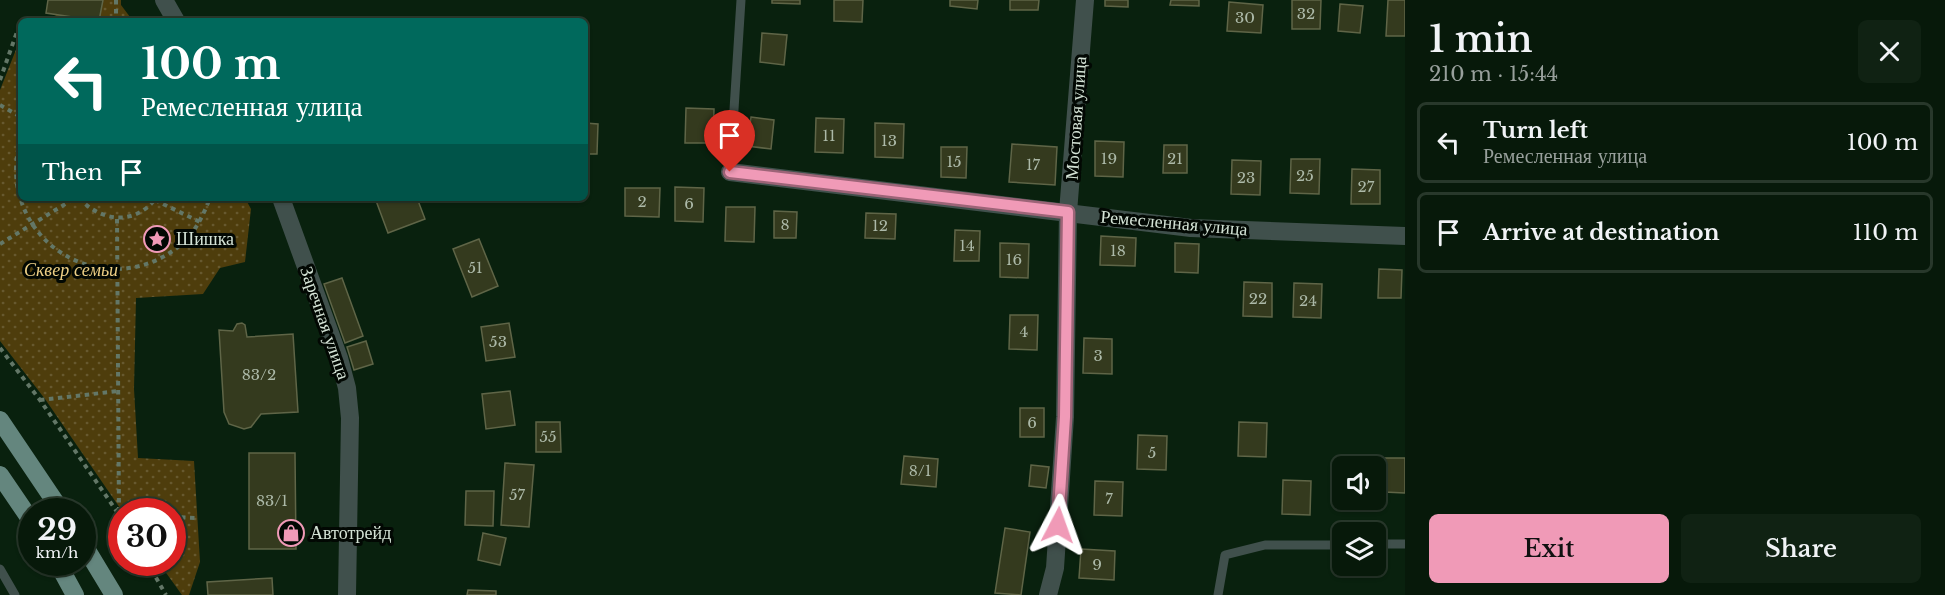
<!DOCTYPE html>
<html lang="en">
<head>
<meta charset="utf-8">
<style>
	body { margin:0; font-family:"Libre Baskerville",serif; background:#102213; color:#f1f3f6; height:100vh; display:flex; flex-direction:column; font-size:22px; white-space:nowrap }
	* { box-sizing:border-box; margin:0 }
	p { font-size:20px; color:#98a09c }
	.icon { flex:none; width:33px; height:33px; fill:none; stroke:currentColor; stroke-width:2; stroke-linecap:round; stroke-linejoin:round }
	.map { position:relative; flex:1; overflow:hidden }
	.details { display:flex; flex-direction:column; background:#07190a; width:540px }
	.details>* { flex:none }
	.banner { position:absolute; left:18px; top:18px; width:570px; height:183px; border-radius:9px; box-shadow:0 2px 4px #0004,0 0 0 2px #28382b; background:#00695c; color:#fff; overflow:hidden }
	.fabs { position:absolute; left:1332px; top:456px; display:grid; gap:12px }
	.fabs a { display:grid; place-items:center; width:54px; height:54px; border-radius:9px; background:#07190a; box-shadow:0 2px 4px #0004,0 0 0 2px #28382b; font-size:30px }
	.speed { position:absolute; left:18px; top:498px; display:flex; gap:12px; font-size:30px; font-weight:700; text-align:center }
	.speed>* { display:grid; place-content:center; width:78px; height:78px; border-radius:50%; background:#07190a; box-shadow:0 2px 4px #0004,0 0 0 2px #28382b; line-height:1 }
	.speed small { font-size:15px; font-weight:400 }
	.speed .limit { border:9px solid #d22; background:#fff; color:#111 }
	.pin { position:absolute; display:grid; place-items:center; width:51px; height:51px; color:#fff; margin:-62px -26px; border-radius:50% 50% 50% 0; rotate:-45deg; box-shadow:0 0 6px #0007 }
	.pin .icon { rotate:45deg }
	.me { position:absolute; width:66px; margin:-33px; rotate:4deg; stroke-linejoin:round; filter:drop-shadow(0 0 4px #0008) }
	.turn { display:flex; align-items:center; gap:21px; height:126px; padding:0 24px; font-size:27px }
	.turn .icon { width:78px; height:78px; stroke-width:2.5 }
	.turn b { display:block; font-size:42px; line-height:51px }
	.then { display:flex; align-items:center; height:57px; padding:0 24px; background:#0003; gap:12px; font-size:22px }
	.round { display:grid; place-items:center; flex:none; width:63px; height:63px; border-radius:9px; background:#102213 }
	.overview { display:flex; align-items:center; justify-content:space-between; height:102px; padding:0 24px }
	h1 { font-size:36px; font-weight:600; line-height:45px }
	.action { display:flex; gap:12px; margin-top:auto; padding:12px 24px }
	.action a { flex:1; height:69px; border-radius:9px; background:#f09ab7; color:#111; font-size:24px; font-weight:600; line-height:69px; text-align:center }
	.action a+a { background:#102213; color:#f1f3f6 }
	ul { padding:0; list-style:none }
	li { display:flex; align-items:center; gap:18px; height:81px; margin:0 12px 9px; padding:0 12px; border:3px solid #28382b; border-radius:9px }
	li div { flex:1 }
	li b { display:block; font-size:22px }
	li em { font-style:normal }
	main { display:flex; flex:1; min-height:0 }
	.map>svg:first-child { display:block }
	.park { fill:url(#park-dots) }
	.building { fill:#343a1e; stroke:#5f6547; stroke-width:1.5 }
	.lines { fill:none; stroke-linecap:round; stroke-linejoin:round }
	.path { stroke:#637767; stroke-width:4; stroke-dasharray:4.5 4.5; stroke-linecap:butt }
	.service { stroke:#40504c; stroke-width:9 }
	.minor { stroke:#40504c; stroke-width:18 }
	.primary { stroke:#64867e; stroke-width:18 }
	.route-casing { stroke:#9c6477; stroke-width:15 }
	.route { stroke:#f09ab7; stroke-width:10 }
	.labels { text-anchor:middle; stroke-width:6; stroke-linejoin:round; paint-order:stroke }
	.number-label { font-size:15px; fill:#acb9a8 }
	.street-label { font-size:18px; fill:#d4e3d6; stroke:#020803 }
	.poi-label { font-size:18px; fill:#d4e3d6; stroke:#020803; text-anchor:start }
	.park-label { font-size:18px; font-style:italic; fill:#edcf85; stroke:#020803 }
</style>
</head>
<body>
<main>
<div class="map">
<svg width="1405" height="595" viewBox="0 0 1405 595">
	<defs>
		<pattern id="park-dots" width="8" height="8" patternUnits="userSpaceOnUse" patternTransform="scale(1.5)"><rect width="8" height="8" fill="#4e3d0c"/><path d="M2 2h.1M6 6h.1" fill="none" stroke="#67592f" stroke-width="1.8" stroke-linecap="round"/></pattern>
	</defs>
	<rect width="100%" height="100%" fill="#09210e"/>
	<g class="park">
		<polygon points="49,0 121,0 121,5 133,21 39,21 57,19"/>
		<polygon points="21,37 21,198 245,198 251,209 245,262 220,268 203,294 136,298 134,389 138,458 194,461 200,562 189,595 182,595 159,563 172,562 172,512 122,511 45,399 0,341 0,90"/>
	</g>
	<g class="building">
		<polygon points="48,0 103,0 99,21 46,13"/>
		<polygon points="772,0 800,0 800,4 772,3"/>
		<polygon points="834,0 863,0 862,22 834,21"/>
		<polygon points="950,0 978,0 977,9 950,6"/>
		<polygon points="1010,0 1039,0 1038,10 1010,10"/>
		<polygon points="1105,0 1128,0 1128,7 1105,6"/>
		<polygon points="1171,0 1199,0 1199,6 1170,5"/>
		<polygon points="1292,0 1321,0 1320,29 1292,29"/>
		<polygon points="1388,0 1405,0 1405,36 1386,36"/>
		<polygon points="1229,2 1263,5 1261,33 1227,31"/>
		<polygon points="1340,4 1363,6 1360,33 1338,31"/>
		<polygon points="762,33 787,35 784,65 760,62"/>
		<polygon points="686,108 714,109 713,143 685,143"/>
		<polygon points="751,117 774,120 771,149 747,146"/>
		<polygon points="816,118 844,119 843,153 815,152"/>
		<polygon points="585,123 598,124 597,154 585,154"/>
		<polygon points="875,123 904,124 903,158 875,157"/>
		<polygon points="1095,141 1124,142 1123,177 1095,176"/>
		<polygon points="1012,144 1057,147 1055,185 1009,182"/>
		<polygon points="1164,145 1187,145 1187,173 1163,173"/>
		<polygon points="941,147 967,147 966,178 941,177"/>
		<polygon points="1291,159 1320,159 1319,194 1290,193"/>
		<polygon points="1232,160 1261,161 1260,195 1231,194"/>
		<polygon points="1352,169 1380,170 1380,204 1351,204"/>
		<polygon points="675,187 704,188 703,222 675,221"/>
		<polygon points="625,188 660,188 659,217 625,216"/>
		<polygon points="375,198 417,198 425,219 388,233"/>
		<polygon points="726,207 755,207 754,242 725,241"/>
		<polygon points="774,211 797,212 796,238 774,238"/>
		<polygon points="866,213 896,214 895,239 865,238"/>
		<polygon points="955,230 980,231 979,261 954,261"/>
		<polygon points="1101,236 1136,238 1135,266 1100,265"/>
		<polygon points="479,239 498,286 472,297 453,249"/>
		<polygon points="1000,243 1029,244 1028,278 1000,277"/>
		<polygon points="1175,243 1199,244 1198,273 1175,272"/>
		<polygon points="1379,269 1402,270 1401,298 1378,298"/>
		<polygon points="342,278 363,336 345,343 324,284"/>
		<polygon points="1244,282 1272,283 1272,317 1243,316"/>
		<polygon points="1294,283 1322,284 1321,318 1293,317"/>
		<polygon points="1010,315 1038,315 1037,350 1009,349"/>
		<polygon points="242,323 245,325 247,337 293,334 298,412 261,414 251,427 244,429 229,424 224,412 219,330 233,331 237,324"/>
		<polygon points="509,323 515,357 486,361 481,327"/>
		<polygon points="1084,338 1112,339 1112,374 1083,373"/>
		<polygon points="366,341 373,364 354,370 347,347"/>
		<polygon points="510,391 515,425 486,429 482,394"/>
		<rect x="1020" y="408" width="24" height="29"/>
		<polygon points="536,422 560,422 561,452 536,452"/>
		<polygon points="1239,422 1267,423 1266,457 1238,456"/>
		<polygon points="1138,435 1167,436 1166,470 1137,469"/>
		<polygon points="249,453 295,453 296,549 249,549"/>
		<polygon points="904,456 938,459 936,487 901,484"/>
		<polygon points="1385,458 1405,458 1405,493 1384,492"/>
		<polygon points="505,463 534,465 529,527 501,525"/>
		<polygon points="1031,465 1049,467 1046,488 1029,486"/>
		<polygon points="1339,465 1361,466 1342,466 1342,493 1338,493"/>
		<polygon points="1283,480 1311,481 1310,515 1282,514"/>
		<polygon points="1095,481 1123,482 1122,516 1094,515"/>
		<polygon points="466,491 494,491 493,526 465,525"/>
		<polygon points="1005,528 1030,532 1021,595 995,593"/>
		<polygon points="483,533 506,538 500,565 478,560"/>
		<polygon points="1081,549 1115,551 1114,580 1079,578"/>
		<polygon points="272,578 273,595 208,595 207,582"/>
		<polygon points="468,590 496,591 496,595 467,595"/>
	</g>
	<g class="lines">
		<g class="path">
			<polyline points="116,0 116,21"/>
			<polyline points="57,19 67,21"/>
			<polyline points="0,80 19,26"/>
			<polyline points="0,105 21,117"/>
			<path d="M21,139C16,153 15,170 17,184C29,260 117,295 178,247C194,235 203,216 210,198"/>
			<path d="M79,198C101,222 135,226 156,198"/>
			<polyline points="155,200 200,222"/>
			<polyline points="117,219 119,515 122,515"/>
			<polyline points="0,244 75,198"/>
			<polyline points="0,348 40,400 122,519"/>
			<polyline points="40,400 119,391"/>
			<polyline points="172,517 197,518"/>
			<polyline points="147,562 166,595"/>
		</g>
		<g class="service">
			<polyline points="730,172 741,0"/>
			<polyline points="1376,544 1405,544"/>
			<polyline points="0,569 15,595"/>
			<polyline points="1218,595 1225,555 1265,545 1342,545"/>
		</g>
		<g class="minor">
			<polyline points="164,0 176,21"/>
			<polyline points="730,172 1191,228 1405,236"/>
			<polyline points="281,198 339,358 347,388 350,418 347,595"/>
			<polyline points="1048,595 1055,568 1065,417 1068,212 1085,0"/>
		</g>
		<g class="primary">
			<polyline points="0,420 62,512"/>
			<polyline points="0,475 32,522"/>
			<polyline points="82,542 114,595"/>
			<polyline points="57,562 75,595"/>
		</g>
	</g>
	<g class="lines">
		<defs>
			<polyline id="route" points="730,172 1068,212 1065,417 1058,525"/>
		</defs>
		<use href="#route" class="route-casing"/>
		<use href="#route" class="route"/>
	</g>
	<defs>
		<symbol id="sight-ring" viewBox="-11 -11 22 22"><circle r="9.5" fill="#020803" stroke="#f09ab7" stroke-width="1.5"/><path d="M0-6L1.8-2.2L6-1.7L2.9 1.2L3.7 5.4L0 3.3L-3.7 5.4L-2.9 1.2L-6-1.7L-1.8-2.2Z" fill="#f09ab7"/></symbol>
		<symbol id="shop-ring" viewBox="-11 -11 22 22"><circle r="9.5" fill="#020803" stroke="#f09ab7" stroke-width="1.5"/><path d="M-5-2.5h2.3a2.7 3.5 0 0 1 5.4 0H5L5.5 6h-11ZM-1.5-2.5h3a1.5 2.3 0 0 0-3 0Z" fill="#f09ab7"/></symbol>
	</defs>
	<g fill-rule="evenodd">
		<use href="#sight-ring" x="142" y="224" width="30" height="30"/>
		<use href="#shop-ring" x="276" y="518" width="30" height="30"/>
	</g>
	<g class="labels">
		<g class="number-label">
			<text x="1306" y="19">32</text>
			<text x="1245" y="23">30</text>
			<text x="829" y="141">11</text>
			<text x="889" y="146">13</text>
			<text x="1109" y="164">19</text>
			<text x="1175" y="164">21</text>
			<text x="954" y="167">15</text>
			<text x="1033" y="170">17</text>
			<text x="1305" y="181">25</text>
			<text x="1246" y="183">23</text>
			<text x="1366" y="192">27</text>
			<text x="642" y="207">2</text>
			<text x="689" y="209">6</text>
			<text x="785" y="230">8</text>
			<text x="880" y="231">12</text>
			<text x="967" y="251">14</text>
			<text x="1118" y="256">18</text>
			<text x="1014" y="265">16</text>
			<text x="475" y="273">51</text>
			<text x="1258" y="304">22</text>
			<text x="1308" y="306">24</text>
			<text x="1024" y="337">4</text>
			<text x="498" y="347">53</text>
			<text x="1098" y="361">3</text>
			<text x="259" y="380">83/2</text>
			<text x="1032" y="428">6</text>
			<text x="548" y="442">55</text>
			<text x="1152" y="458">5</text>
			<text x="920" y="476">8/1</text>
			<text x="517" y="500">57</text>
			<text x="1109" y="504">7</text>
			<text x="272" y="506">83/1</text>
			<text x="1097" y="570">9</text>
		</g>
		<g class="street-label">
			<text transform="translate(1076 118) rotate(-86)" y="6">Мостовая улица</text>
			<text transform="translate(1174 223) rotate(5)" y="6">Ремесленная улица</text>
			<text transform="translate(325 323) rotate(71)" y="6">Заречная улица</text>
		</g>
		<g class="poi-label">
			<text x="176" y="245">Шишка</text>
			<text x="310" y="539">Автотрейд</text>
		</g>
		<g class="park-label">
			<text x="71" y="276">Сквер семьи</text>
		</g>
	</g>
</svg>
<div class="fabs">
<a><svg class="icon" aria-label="sound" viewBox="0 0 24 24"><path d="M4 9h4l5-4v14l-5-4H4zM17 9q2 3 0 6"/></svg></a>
<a><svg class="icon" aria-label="layers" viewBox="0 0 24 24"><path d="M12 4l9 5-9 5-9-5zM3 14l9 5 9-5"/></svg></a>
</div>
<div class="speed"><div>29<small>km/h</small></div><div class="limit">30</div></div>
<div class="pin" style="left:730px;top:172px;background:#d93025"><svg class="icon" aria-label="arrive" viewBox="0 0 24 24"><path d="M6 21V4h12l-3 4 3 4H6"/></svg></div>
<svg class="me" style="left:1058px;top:525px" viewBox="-20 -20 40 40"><path d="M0-17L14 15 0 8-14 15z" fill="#f09ab7" stroke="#fff" stroke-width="4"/></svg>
<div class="banner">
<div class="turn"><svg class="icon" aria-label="left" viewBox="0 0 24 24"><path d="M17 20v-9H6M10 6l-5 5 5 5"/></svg><div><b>100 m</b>Ремесленная улица</div></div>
<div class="then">Then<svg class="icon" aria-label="arrive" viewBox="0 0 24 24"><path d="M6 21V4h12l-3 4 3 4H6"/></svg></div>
</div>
</div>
<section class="details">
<div class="overview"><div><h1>1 min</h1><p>210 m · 15:44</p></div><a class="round"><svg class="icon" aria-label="close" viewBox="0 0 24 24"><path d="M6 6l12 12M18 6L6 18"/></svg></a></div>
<ul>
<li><svg class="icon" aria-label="left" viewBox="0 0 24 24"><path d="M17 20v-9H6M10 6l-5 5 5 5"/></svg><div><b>Turn left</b><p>Ремесленная улица</p></div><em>100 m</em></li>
<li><svg class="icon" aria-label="arrive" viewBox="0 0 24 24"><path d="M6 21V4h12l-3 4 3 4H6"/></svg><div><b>Arrive at destination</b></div><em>110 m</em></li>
</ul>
<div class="action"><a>Exit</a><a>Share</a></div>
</section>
</main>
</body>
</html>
